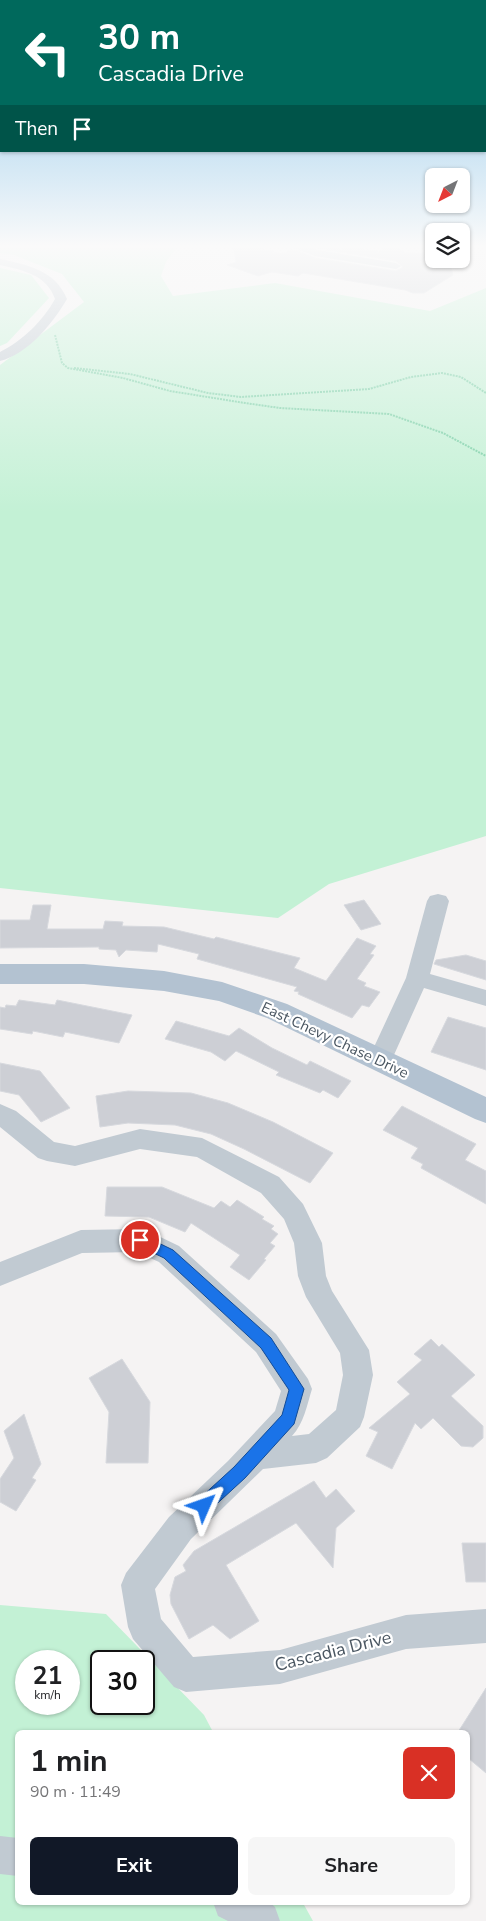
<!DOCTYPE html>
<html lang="en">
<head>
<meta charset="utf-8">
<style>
	body { margin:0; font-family:"Nunito Sans",sans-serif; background:#f6f6f6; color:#202124; height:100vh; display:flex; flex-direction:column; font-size:19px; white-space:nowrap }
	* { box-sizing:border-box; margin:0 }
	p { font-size:16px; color:#757577 }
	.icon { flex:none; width:28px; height:28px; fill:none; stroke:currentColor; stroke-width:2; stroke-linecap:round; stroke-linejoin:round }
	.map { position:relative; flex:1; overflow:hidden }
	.panel { position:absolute; left:15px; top:1730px; width:455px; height:175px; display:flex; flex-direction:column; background:#fff; border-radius:8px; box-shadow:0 1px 4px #0004 }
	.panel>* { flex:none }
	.hud { position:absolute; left:0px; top:0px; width:486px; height:152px; box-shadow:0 1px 4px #0004; background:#00695c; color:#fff; overflow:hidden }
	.needle { width:32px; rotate:222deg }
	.tools { position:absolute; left:425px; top:168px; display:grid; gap:10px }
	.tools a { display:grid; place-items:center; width:45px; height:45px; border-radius:8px; background:#fff; box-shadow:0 1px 4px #0004; font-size:25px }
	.speed { position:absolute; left:15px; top:1650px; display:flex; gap:10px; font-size:25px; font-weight:700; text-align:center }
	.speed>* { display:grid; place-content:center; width:65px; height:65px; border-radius:50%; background:#fff; box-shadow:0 1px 4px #0004; line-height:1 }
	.speed small { font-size:12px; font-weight:400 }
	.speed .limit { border:2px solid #111; border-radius:8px; background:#fff; color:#111 }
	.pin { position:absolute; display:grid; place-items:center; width:42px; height:42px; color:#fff; margin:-21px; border:2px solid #fff; border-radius:50%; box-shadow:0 1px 5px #0007 }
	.me { position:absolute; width:55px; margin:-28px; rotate:47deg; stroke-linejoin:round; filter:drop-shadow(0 0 4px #0008) }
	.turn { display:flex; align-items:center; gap:18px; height:105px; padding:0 15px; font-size:22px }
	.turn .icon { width:65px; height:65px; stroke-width:2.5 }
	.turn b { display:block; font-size:35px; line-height:42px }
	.then { display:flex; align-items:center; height:48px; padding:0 15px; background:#0003; gap:10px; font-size:19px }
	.round { display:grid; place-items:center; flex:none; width:52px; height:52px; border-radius:8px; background:#f6f6f6 }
	.head { display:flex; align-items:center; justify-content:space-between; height:85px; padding:0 15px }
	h1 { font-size:30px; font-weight:700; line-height:38px }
	.cta { display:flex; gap:10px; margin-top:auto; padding:10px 15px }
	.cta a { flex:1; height:58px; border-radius:8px; background:#111827; color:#fff; font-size:20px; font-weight:700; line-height:58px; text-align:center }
	.cta a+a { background:#f6f6f6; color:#202124 }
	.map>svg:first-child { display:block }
	.green { fill:#c3f1d5; fill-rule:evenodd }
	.building { fill:#cdcfd5; stroke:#d7d9de }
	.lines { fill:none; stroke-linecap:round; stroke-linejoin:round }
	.path { stroke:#7ad0a6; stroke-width:2; stroke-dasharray:2 1; stroke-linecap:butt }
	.minor { fill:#c1cad2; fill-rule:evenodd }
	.major { fill:#b3c2d1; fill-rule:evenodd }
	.route { fill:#1a73e8; stroke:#114b97 }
	.labels { text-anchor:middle; stroke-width:4.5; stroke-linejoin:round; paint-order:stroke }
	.street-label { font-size:15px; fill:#4a5661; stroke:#fff }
	.near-street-label { font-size:18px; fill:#4a5661; stroke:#fff }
</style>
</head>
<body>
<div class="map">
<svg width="486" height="1921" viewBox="0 0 486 1921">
	<rect width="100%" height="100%" fill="#f5f3f3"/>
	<g class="green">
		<polygon points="0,244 179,244 166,262 161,276 173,296 275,283 430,311 486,288 486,836 329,884 278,918 0,888 0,365 84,302 62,274 14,255 0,253"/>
		<polygon points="0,268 31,275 49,298 7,343 0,346"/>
		<path d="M0,1605L106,1614L204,1715L213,1732H18V1902L303,1903L313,1921H0ZM26,1661H69V1704H26ZM101,1661H144V1704H101Z"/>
	</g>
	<g class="building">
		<polygon points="233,244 260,244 261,249 282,254 293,249 315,258 396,271 403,267 396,261 317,248 306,244 334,244 340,250 348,246 379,252 385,248 396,247 404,252 420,254 434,247 434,260 449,260 453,275 424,293 413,293 405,290 303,273 298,276 272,272 258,276 227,265 236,262"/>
		<polygon points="364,900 381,924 361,930 344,905"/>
		<polygon points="33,905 51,905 47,929 103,929 105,921 123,922 122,926 164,927 214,939 216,937 300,958 294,968 326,981 357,938 376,946 370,954 374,955 357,979 366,983 364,986 380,992 369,1007 362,1005 352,1018 298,994 299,992 294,991 297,987 197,959 199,954 158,944 157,952 126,950 119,957 116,950 99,949 99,947 0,948 0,920 30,920"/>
		<polygon points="466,955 486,961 486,980 434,964 436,960"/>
		<polygon points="19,1000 55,1005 57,1000 132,1015 119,1043 65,1032 63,1037 33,1031 32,1034 0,1029 0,1007 5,1008 6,1005 16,1006"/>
		<polygon points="448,1017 486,1028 486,1070 431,1052"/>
		<polygon points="176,1021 229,1036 239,1028 272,1048 307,1065 310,1061 351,1081 338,1098 323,1090 320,1093 276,1075 279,1072 236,1051 225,1061 211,1052 165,1039"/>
		<polygon points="0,1063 40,1071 70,1108 41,1122 19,1095 0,1091"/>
		<polygon points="128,1091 191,1093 228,1103 273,1122 333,1153 310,1183 244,1149 211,1134 175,1125 128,1123 100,1127 96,1096"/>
		<polygon points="402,1106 476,1144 465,1160 486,1171 486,1204 421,1168 423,1164 411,1158 418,1148 383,1130"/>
		<polygon points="107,1187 162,1187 214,1208 221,1201 230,1207 237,1200 264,1217 262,1219 274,1226 271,1229 278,1234 270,1243 275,1246 264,1259 266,1260 249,1280 230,1267 240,1255 191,1223 185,1232 149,1217 105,1216"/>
		<polygon points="431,1339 439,1347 442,1344 475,1375 451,1396 483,1426 483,1438 473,1447 461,1446 433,1418 421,1429 415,1423 392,1469 366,1456 378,1432 369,1428 410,1394 397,1382 422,1360 414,1354"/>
		<polygon points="122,1359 150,1402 148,1463 106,1463 109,1412 89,1378"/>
		<polygon points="24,1414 41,1464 32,1478 36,1480 16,1511 0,1502 0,1479 14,1458 4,1431"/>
		<polygon points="314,1481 326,1498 336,1489 355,1511 336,1528 333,1568 296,1523 226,1565 259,1621 230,1639 213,1625 189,1639 171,1604 170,1595 175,1577 186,1571 183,1565 194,1551"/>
		<polygon points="462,1543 486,1543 486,1582 466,1582"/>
		<polygon points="486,1688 486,1773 468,1758 468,1732 458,1732"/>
	</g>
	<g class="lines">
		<g class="path">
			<polyline points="55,335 62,363 68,368 123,378 170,391 245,403 280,408 389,414 443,433 486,456"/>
			<polyline points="74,368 130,374 208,393 241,397 369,389 411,377 442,373 461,377 486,393"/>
		</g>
		<g class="minor">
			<polygon points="285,244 300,244 317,250 396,263 401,266 396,269 315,256"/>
			<path d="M0,259C28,265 55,270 67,299C53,323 28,354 0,361V352C22,341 43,321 55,299C47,275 23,270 0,265Z"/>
			<polygon points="438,894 446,896 449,901 430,974 486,990 486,1006 424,988 389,1066 380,1069 371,1066 368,1060 406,978 427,901 430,896"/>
			<path d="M0,1104L16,1111L54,1142L75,1146L140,1129L202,1138L279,1177L303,1204L322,1243L326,1276L332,1291L369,1350L373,1375L364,1417L360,1427L327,1458L316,1463L263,1469L191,1539L155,1589L161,1619L193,1657L280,1650L406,1615L486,1609V1643L406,1649L280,1684L186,1692L174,1687L133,1639L128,1627L121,1585L126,1573L169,1517L228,1461L275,1411L281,1391L256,1352L159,1262L137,1252L82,1253L0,1286V1262L81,1230L140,1229L150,1232L179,1246L276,1334L308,1379L312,1389C307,1405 304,1423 292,1436L309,1434L336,1410L343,1375L340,1353L306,1297L298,1276L294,1243L284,1219L261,1193L197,1157L140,1149L75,1166L47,1161L38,1158L0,1127Z"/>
			<polygon points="0,1836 18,1838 18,1876 0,1874"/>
			<polygon points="213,1902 269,1902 275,1907 280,1921 228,1921 218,1916"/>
		</g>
		<polygon class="major" points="0,964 84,964 164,971 222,982 287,1004 486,1097 486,1123 475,1119 267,1018 219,1001 164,991 84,984 0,984"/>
	</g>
	<linearGradient id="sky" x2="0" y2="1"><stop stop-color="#85c3ea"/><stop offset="0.48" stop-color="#fafafa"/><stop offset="1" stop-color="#fafafa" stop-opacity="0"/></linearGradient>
	<rect width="486" height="513" fill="url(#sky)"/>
	<polygon class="route" points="140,1234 173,1250 271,1338 304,1389 294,1424 245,1478 209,1511 204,1514 198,1511 195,1506 198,1500 234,1467 282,1415 289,1390 261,1348 164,1258 135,1244 133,1240 135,1236"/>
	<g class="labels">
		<g class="street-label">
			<text transform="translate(335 1040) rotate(25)" y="5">East Chevy Chase Drive</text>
		</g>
		<g class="near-street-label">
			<text transform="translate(333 1651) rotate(-14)" y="6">Cascadia Drive</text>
		</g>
	</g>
</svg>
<div class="tools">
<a><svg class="needle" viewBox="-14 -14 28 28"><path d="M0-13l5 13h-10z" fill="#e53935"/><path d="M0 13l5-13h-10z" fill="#757577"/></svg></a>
<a><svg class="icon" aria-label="layers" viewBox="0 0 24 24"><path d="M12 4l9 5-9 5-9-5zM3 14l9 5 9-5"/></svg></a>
</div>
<div class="speed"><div>21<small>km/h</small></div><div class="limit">30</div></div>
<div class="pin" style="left:140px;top:1240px;background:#d93025"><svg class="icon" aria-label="arrive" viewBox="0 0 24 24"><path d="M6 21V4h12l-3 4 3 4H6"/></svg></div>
<svg class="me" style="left:204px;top:1506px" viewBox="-20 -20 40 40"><path d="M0-17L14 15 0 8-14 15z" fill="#1a73e8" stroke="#fff" stroke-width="4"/></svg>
<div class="hud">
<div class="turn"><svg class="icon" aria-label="left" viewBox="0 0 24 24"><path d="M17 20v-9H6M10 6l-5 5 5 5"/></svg><div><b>30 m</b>Cascadia Drive</div></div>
<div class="then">Then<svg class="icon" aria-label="arrive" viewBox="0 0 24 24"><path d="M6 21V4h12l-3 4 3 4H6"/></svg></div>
</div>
<section class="panel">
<div class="head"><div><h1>1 min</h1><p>90 m · 11:49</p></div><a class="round" style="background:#d93025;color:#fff"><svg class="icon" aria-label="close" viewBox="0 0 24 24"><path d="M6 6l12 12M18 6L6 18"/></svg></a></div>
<div class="cta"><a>Exit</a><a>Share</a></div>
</section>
</div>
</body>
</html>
